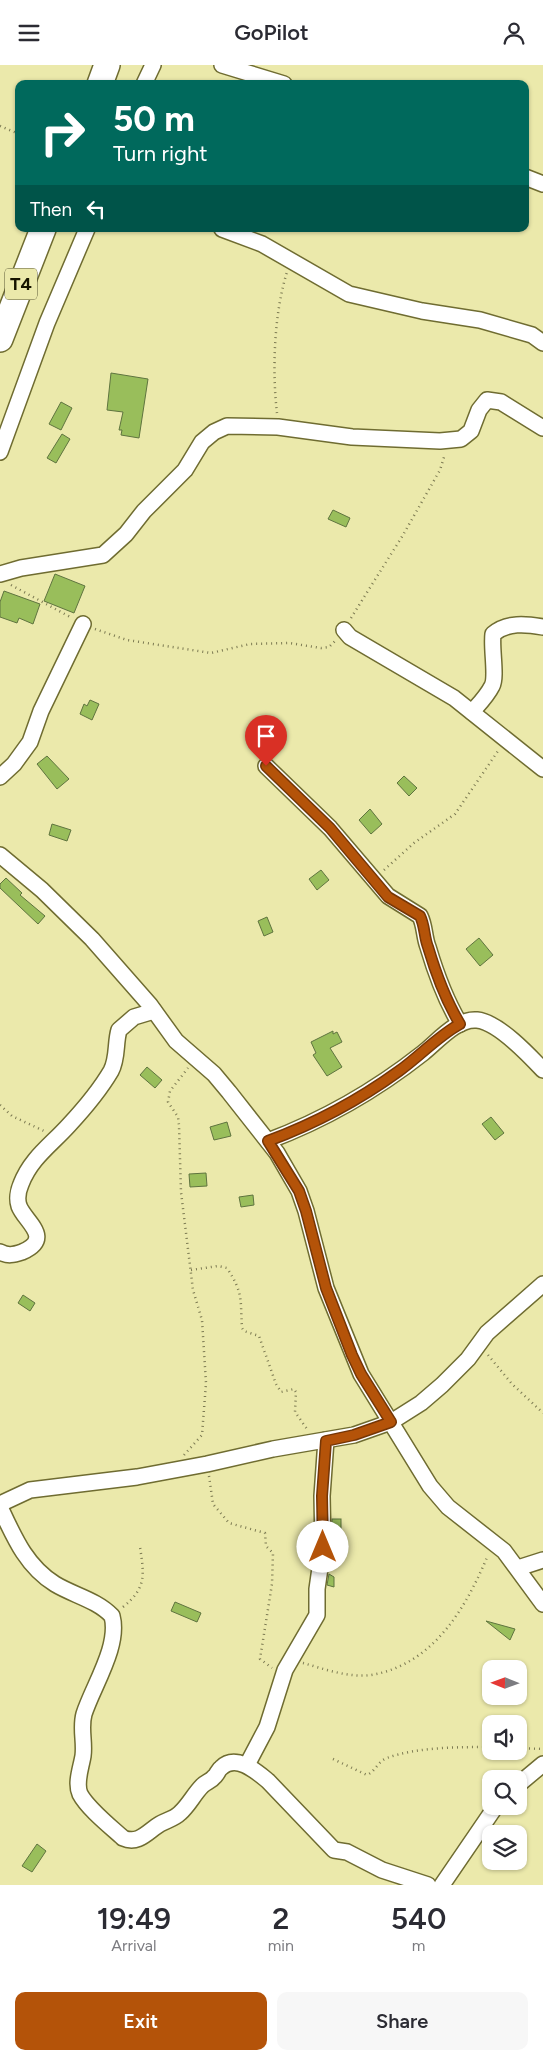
<!DOCTYPE html>
<html lang="en">
<head>
<meta charset="utf-8">
<style>
	body { margin:0; font-family:Figtree,sans-serif; background:#f7f7f7; color:#2b2b33; height:100vh; display:flex; flex-direction:column; font-size:19px; white-space:nowrap }
	* { box-sizing:border-box; margin:0 }
	p { font-size:16px; color:#7c7c81 }
	.icon { flex:none; width:28px; height:28px; fill:none; stroke:currentColor; stroke-width:2; stroke-linecap:round; stroke-linejoin:round }
	.map { position:relative; height:1820px; overflow:hidden }
	.details { display:flex; flex-direction:column; background:#fff; flex:1 }
	.details>* { flex:none }
	.guide { position:absolute; left:15px; top:15px; width:514px; height:152px; border-radius:10px; box-shadow:0 1px 4px #0004; background:#00695c; color:#fff; overflow:hidden }
	.needle { width:32px; rotate:271deg }
	.tools { position:absolute; left:482px; top:1595px; display:grid; gap:10px }
	.tools a { display:grid; place-items:center; width:45px; height:45px; border-radius:10px; background:#fff; box-shadow:0 1px 4px #0004; font-size:25px }
	.pin { position:absolute; display:grid; place-items:center; width:42px; height:42px; color:#fff; margin:-51px -21px; border-radius:50% 50% 50% 0; rotate:-45deg; box-shadow:0 0 5px #0007 }
	.pin .icon { rotate:45deg }
	.me { position:absolute; width:55px; margin:-28px; rotate:0deg; stroke-linejoin:round; filter:drop-shadow(0 0 4px #0008) }
	.turn { display:flex; align-items:center; gap:18px; height:105px; padding:0 15px; font-size:22px }
	.turn .icon { width:65px; height:65px; stroke-width:2.5 }
	.turn b { display:block; font-size:35px; line-height:42px }
	.then { display:flex; align-items:center; height:48px; padding:0 15px; background:#0003; gap:10px; font-size:19px }
	.eta { display:flex; justify-content:space-evenly; align-items:center; height:85px; text-align:center }
	.eta b { font-size:30px; font-weight:600; line-height:35px }
	.button { display:flex; gap:10px; margin-top:auto; padding:10px 15px }
	.button a { flex:1; height:58px; border-radius:10px; background:#b45309; color:#fff; font-size:20px; font-weight:600; line-height:58px; text-align:center }
	.button a+a { background:#f7f7f7; color:#2b2b33 }
	header { display:flex; justify-content:space-between; align-items:center; height:65px; padding:0 15px; background:#fff; font-size:22px; font-weight:600 }
	.map>svg:first-child { display:block }
	.building { fill:#99be5b; stroke:#5f743f }
	.lines { fill:none; stroke-linecap:round; stroke-linejoin:round }
	.minor-casing { stroke:#6f6c31; stroke-width:18 }
	.trunk-casing { stroke:#6f6c31; stroke-width:28 }
	.path { stroke:#7c7a52; stroke-width:2.5; stroke-dasharray:1 4; stroke-linecap:butt }
	.minor { stroke:#fff; stroke-width:15 }
	.trunk { stroke:#fff; stroke-width:25 }
	.route-casing { stroke:#753606; stroke-width:12 }
	.route { stroke:#b45309; stroke-width:9 }
	.labels { text-anchor:middle; stroke-width:4; stroke-linejoin:round; paint-order:stroke }
	.shield { fill:#ebe9ab; stroke:#565433; stroke-width:1 }
	.shield-label { font-size:18px; font-weight:bold; fill:#161400 }
</style>
</head>
<body>
<header><svg class="icon" aria-label="menu" viewBox="0 0 24 24"><path d="M4 6h16M4 12h16M4 18h16"/></svg>GoPilot<svg class="icon" aria-label="person" viewBox="0 0 24 24"><circle cx="12" cy="8" r="4"/><path d="M4 21q1-7 8-7t8 7"/></svg></header>
<div class="map">
<svg width="543" height="1820" viewBox="0 0 543 1820">
	<rect width="100%" height="100%" fill="#ebe9ab"/>
	<g class="building">
		<polygon points="111,308 148,314 139,373 121,370 122,365 119,365 123,347 107,345"/>
		<polygon points="61,337 72,343 61,365 49,359"/>
		<polygon points="62,369 70,374 56,398 47,393"/>
		<polygon points="333,445 350,453 346,462 328,454"/>
		<polygon points="55,509 85,521 74,548 44,536"/>
		<polygon points="4,526 40,539 33,559 19,553 17,558 0,552 0,537"/>
		<polygon points="90,635 99,639 92,655 80,649 84,639 87,641"/>
		<polygon points="47,691 69,714 57,724 37,699"/>
		<polygon points="404,711 417,723 409,731 397,718"/>
		<polygon points="370,744 382,759 371,769 359,755"/>
		<polygon points="52,759 71,765 67,776 49,770"/>
		<polygon points="321,805 329,815 317,825 309,814"/>
		<polygon points="6,813 22,828 20,830 45,851 38,859 0,823 0,819"/>
		<polygon points="267,852 273,867 264,871 258,856"/>
		<polygon points="479,873 493,890 480,901 466,884"/>
		<polygon points="333,966 333,969 337,967 342,977 330,983 342,1002 327,1011 313,990 316,988 311,977"/>
		<polygon points="147,1002 162,1015 155,1023 140,1010"/>
		<polygon points="491,1052 504,1068 495,1075 482,1059"/>
		<polygon points="227,1057 231,1071 214,1075 210,1062"/>
		<polygon points="206,1108 207,1121 190,1122 189,1109"/>
		<polygon points="253,1130 254,1140 241,1142 239,1132"/>
		<polygon points="23,1230 35,1238 30,1246 18,1238"/>
		<rect x="332" y="1454" width="9" height="17"/>
		<polygon points="329,1509 334,1512 334,1522 327,1520"/>
		<polygon points="175,1537 201,1548 197,1557 171,1546"/>
		<polygon points="486,1556 515,1564 510,1575"/>
		<polygon points="37,1779 46,1786 32,1807 22,1801"/>
	</g>
	<g class="lines">
		<defs>
			<g id="minor">
				<polyline points="222,0 284,19"/>
				<polyline points="144,19 153,0"/>
				<polyline points="525,112 543,119"/>
				<polyline points="222,164 262,179 349,229 422,246 480,255 532,270 543,278"/>
				<polyline points="0,387 47,258 87,164"/>
				<polyline points="0,509 21,503 103,490 126,469 144,446 185,405 202,377 214,367 227,361 278,362 352,372 440,376 461,374 471,366 479,345 487,335 501,337 543,363"/>
				<polyline points="344,565 350,572 454,633 543,704"/>
				<path d="M472,647C479,639 487,631 492,621C497,612 491,583 493,569C507,557 526,559 543,562"/>
				<path d="M266,701L330,763L388,831L420,851C425,861 424,872 428,882C436,909 446,936 460,959"/>
				<polyline points="0,712 14,699 30,677 41,646 83,559"/>
				<polyline points="0,790 42,825 92,874 150,940 176,976 214,1009 229,1027 277,1088 299,1126 306,1146 326,1223 361,1309 430,1421 448,1442 504,1486 543,1539"/>
				<path d="M268,1076C324,1055 376,1025 423,988C438,976 457,953 477,955C498,957 529,990 543,1005"/>
				<path d="M0,1187C8,1191 13,1190 22,1187C54,1173 25,1157 19,1141C17,1135 18,1126 21,1119C31,1093 51,1080 69,1060C82,1046 101,1023 111,1006C118,993 115,978 119,965L134,952L154,946"/>
				<polyline points="0,1439 30,1425 137,1412 207,1399 273,1384 354,1370 391,1357 421,1338 442,1320 468,1294 487,1268 543,1219"/>
				<path d="M0,1442C14,1472 26,1501 55,1519C73,1530 97,1535 112,1551C120,1581 93,1621 84,1649C80,1663 85,1677 83,1691C81,1703 75,1718 80,1729C88,1744 111,1762 123,1773C139,1780 148,1766 160,1759C167,1755 174,1754 180,1748C189,1740 194,1729 202,1721C206,1717 211,1716 214,1712C217,1710 218,1705 221,1703C236,1688 257,1707 268,1716L334,1785L347,1787L382,1805L428,1820"/>
				<polyline points="518,1503 543,1495"/>
				<polyline points="247,1700 267,1662 285,1605 317,1550 317,1524 323,1482 322,1431 326,1375"/>
				<polyline points="519,1719 543,1699"/>
				<polyline points="442,1820 496,1741"/>
			</g>
			<g id="trunk">
				<polyline points="100,19 107,0"/>
				<polyline points="0,274 43,164"/>
			</g>
		</defs>
		<use href="#minor" class="minor-casing"/>
		<use href="#trunk" class="trunk-casing"/>
		<g class="path">
			<polyline points="0,61 19,69"/>
			<path d="M277,348C272,306 274,248 287,207"/>
			<polyline points="11,520 72,553"/>
			<polyline points="351,553 403,470 440,405 445,389"/>
			<polyline points="95,564 127,575 211,588 250,579 289,578 321,583 329,582 335,576"/>
			<polyline points="384,805 414,778 455,749 498,686"/>
			<polyline points="0,1040 12,1051 44,1066"/>
			<path d="M191,1205L218,1201L227,1203C244,1229 240,1235 242,1263L244,1266L259,1271L276,1319L281,1327L294,1324L296,1327L295,1347L307,1364"/>
			<polyline points="488,1290 512,1319 543,1348"/>
			<polyline points="184,1390 202,1370 206,1318 202,1255 193,1225 181,1127 179,1060 178,1052 168,1037 170,1026 188,1003"/>
			<polyline points="209,1411 213,1439 229,1458 265,1468 266,1481 273,1488 272,1519 260,1594 272,1603"/>
			<path d="M123,1542C147,1523 144,1509 140,1482"/>
			<path d="M303,1598C324,1604 349,1613 371,1610C433,1600 466,1543 488,1490"/>
			<polyline points="519,1683 543,1684"/>
			<path d="M333,1694L367,1710C376,1706 378,1696 387,1693C416,1682 460,1682 491,1682"/>
		</g>
		<use href="#minor" class="minor"/>
		<use href="#trunk" class="trunk"/>
	</g>
	<g class="lines">
		<defs>
			<path id="route" d="M266,701L330,763L388,832L420,851C425,861 424,872 428,882C436,909 446,936 460,959C438,971 420,991 399,1006C359,1035 314,1059 268,1076L299,1126L306,1146L326,1223L352,1290L361,1309L391,1357L354,1370L326,1376L322,1431L323,1482"/>
		</defs>
		<use href="#route" class="route-casing"/>
		<use href="#route" class="route"/>
	</g>
	<g class="labels">
		<rect class="shield" x="5" y="203.5" width="32" height="31" rx="4"/>
		<g class="shield-label">
			<text x="21" y="225">T4</text>
		</g>
	</g>
</svg>
<div class="tools">
<a><svg class="needle" viewBox="-14 -14 28 28"><path d="M0-13l5 13h-10z" fill="#e53935"/><path d="M0 13l5-13h-10z" fill="#7c7c81"/></svg></a>
<a><svg class="icon" aria-label="sound" viewBox="0 0 24 24"><path d="M4 9h4l5-4v14l-5-4H4zM17 9q2 3 0 6"/></svg></a>
<a><svg class="icon" aria-label="search" viewBox="0 0 24 24"><circle cx="10" cy="10" r="6"/><path d="M15 15l6 6"/></svg></a>
<a><svg class="icon" aria-label="layers" viewBox="0 0 24 24"><path d="M12 4l9 5-9 5-9-5zM3 14l9 5 9-5"/></svg></a>
</div>
<div class="pin" style="left:266px;top:701px;background:#d93025"><svg class="icon" aria-label="arrive" viewBox="0 0 24 24"><path d="M6 21V4h12l-3 4 3 4H6"/></svg></div>
<svg class="me" style="left:323px;top:1482px" viewBox="-20 -20 40 40"><circle r="19" fill="#fff"/><path d="M0-13L10 11 0 6-10 11z" fill="#b45309"/></svg>
<div class="guide">
<div class="turn"><svg class="icon" aria-label="right" viewBox="0 0 24 24"><path d="M7 20v-9h11M14 6l5 5-5 5"/></svg><div><b>50 m</b>Turn right</div></div>
<div class="then">Then<svg class="icon" aria-label="left" viewBox="0 0 24 24"><path d="M17 20v-9H6M10 6l-5 5 5 5"/></svg></div>
</div>
</div>
<section class="details">
<div class="eta">
<div><b>19:49</b><p>Arrival</p></div>
<div><b>2</b><p>min</p></div>
<div><b>540</b><p>m</p></div>
</div>
<div class="button"><a>Exit</a><a>Share</a></div>
</section>
</body>
</html>
